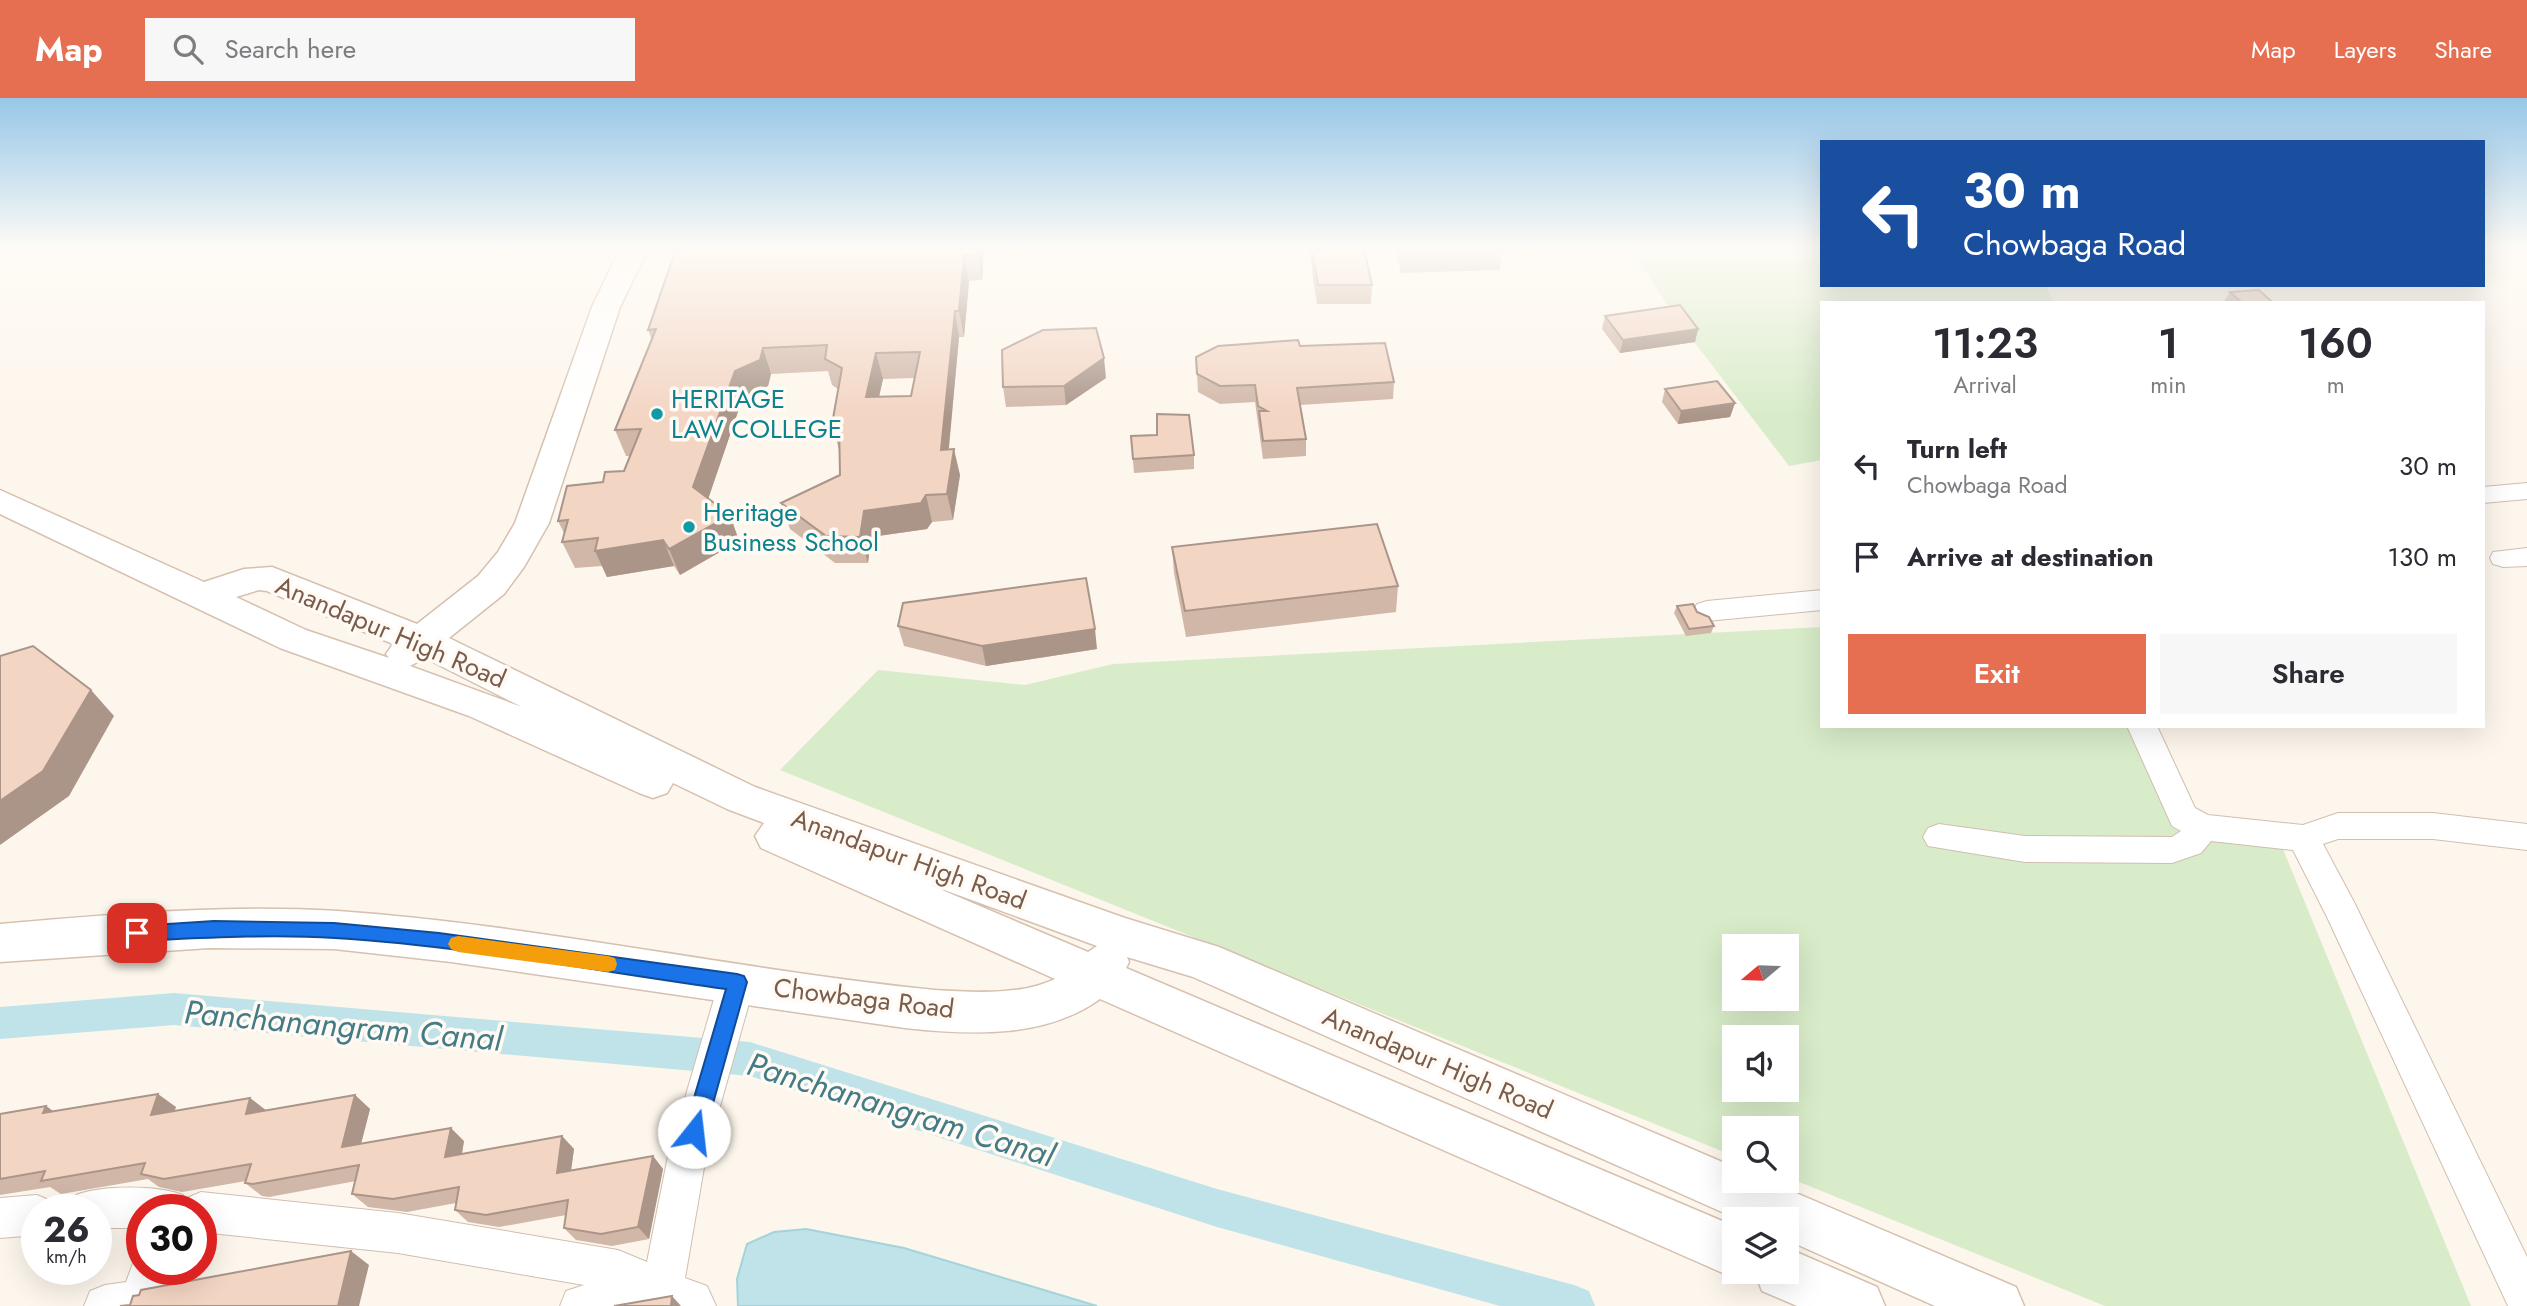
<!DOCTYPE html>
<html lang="en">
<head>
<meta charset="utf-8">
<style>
	body { margin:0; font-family:Jost,sans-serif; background:#f7f7f7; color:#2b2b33; height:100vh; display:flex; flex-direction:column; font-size:26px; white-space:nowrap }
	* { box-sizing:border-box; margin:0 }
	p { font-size:23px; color:#7c7c81 }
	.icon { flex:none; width:38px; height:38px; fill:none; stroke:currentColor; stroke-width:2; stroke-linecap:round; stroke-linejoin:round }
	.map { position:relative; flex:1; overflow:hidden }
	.panel { position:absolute; left:1820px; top:203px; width:665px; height:427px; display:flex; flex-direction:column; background:#fff; border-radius:0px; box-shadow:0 7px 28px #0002 }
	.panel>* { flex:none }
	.guide { position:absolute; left:1820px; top:42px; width:665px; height:147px; border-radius:0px; box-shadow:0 7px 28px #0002; background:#1a4fa0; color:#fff; overflow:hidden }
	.needle { width:46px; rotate:251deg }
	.buttons { position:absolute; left:1722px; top:836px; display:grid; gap:14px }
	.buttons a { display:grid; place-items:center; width:77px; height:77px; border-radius:0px; background:#fff; box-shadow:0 7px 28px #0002; font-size:35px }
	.speed { position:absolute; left:21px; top:1096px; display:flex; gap:14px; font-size:35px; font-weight:700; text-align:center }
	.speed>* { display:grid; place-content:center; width:91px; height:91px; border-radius:50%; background:#fff; box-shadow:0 7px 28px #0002; line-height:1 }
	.speed small { font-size:18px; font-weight:400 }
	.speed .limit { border:10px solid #d22; background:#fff; color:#111 }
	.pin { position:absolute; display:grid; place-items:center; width:60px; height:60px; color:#fff; margin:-30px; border-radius:14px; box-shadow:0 4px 10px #0006 }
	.me { position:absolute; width:77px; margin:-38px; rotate:16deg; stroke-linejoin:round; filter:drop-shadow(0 0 5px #0008) }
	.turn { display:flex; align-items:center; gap:24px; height:147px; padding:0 28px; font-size:32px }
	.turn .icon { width:91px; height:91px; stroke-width:2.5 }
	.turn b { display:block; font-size:49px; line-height:60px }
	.eta { display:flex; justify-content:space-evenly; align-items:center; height:119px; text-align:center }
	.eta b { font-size:42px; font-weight:600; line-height:49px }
	.button { display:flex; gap:14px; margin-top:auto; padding:14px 28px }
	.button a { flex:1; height:80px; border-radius:0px; background:#e76f51; color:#fff; font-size:28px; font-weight:600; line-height:80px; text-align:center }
	.button a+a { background:#f7f7f7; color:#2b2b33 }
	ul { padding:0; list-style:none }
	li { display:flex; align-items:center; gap:21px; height:91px; padding:0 28px }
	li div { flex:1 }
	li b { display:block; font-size:26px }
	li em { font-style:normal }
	header { display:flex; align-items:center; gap:42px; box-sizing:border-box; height:98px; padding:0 35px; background:#e76f51; color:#fff }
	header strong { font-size:33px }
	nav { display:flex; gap:38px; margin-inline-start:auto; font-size:24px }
	.search { width:490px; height:63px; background:#f7f7f7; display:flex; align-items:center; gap:18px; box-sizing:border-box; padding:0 24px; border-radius:0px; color:#7c7c81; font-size:26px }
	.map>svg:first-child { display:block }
	.green { fill:#d8ecc9; fill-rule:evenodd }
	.water { fill:#bfe3e8; stroke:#a5d3da; stroke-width:2 }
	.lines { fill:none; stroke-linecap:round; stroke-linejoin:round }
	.canal { fill:#bfe3e8; fill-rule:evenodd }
	.street-casing { stroke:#d1beb0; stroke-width:2 }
	.secondary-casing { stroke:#d6c0b0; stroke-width:3 }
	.street { fill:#fff; fill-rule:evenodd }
	.secondary { fill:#fff; fill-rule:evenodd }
	.wall { fill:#d1b7a8; fill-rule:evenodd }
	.shaded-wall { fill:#aa9588 }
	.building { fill:#f3d5c3; stroke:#aa9588; stroke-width:2; fill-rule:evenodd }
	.route { fill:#1a73e8; stroke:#114b97; stroke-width:2 }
	.slow { fill:#f59e0b }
	.culture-dot { fill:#0f9aa8; stroke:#fffaf3; stroke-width:2.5 }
	.labels { text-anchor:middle; stroke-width:7; stroke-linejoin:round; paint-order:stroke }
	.culture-label { font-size:26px; fill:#0d838f; stroke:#fffaf3; text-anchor:start }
	.street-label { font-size:26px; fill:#7a5c4d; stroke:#fffaf3 }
	.near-water-label { font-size:33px; font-style:italic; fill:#437c86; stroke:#fffaf3 }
</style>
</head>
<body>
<header>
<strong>Map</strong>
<div class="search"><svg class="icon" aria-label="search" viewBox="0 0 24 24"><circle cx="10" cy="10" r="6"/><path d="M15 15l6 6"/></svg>Search here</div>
<nav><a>Map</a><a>Layers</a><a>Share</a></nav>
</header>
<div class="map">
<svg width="2527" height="1208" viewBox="0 0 2527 1208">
	<rect width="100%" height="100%" fill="#fdf6ec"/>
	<g class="green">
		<polygon points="1631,151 1822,151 1822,187 2045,187 2054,205 1822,205 1822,362 1789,368 1676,220"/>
		<path d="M1822,529V628H2138L2178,715L2273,727L2471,1208H2105L1787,1079V1031H1734V1058L780,672L878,572L1025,587L1113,566ZM1734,849H1787V901H1734ZM1734,940H1787V992H1734Z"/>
	</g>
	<polygon class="water" points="806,1131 904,1150 1097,1208 738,1208 737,1181 747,1146 774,1134"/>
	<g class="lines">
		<polygon class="canal" points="174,895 750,944 1217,1091 1574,1187 1589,1193 1595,1208 1500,1208 1217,1129 750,978 174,927 0,941 0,909"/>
		<defs>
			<g id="street">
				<polygon points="2527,385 2527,401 2483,405 2483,389"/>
				<polygon points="2527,450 2527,468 2503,469 2493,466 2490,460 2493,454"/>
				<polygon points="1822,492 1822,512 1707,523 1697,520 1693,513 1697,506 1707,503"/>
				<polygon points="2127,628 2157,628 2195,710 2208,717 2303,727 2338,715 2433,715 2527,726 2527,752 2433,741 2338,741 2323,746 2354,804 2527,1159 2527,1208 2508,1208 2327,819 2293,752 2211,743 2201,755 2172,765 2025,764 1928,748 1923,739 1928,730 1939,726 2025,738 2172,739 2181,733 2172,728"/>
				<path d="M737,869L749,873L755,884L706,1058L685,1180L707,1188L716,1208H560L566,1193L584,1187L398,1155L201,1134V1111H142V1130H96V1111H70L76,1097C101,1087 158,1087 183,1097L186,1104L187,1100L201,1094L398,1115L618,1152L647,1164L668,1058L719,884L725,873Z"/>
				<polygon points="37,1097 51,1103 54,1111 37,1111 37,1137 0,1140 0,1100"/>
				<polygon points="142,1154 142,1171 170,1171 160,1208 84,1208 90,1193 105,1187 126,1184 136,1157"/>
			</g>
			<g id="secondary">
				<path d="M620,151H648L620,209L549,425L524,469L504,496L449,540L755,689L1125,820L1219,849L1734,1069V1083H1768L2016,1189L2024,1208H1935L1787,1142V1122H1740L1193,879L1127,859L1129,864L1126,870L1734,1128V1174H1748L1734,1180L1716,1172L1100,901C1044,941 970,937 905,930L451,864L334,851L209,850L0,864V826C112,816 225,806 338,813C538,827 736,872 935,892C973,894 1019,898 1055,881L761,750L755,738L764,725L727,711L673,685L667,695L653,700L639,695L469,618L280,550L0,416V392L204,484L244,471L272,469L417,526L478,478L498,454L515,425L592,209ZM259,492L267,493L393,546L386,556L389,560L306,532L236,499ZM425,560L522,609L410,568ZM928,786L1097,848L1088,854Z"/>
				<polygon points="1787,1150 1877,1189 1885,1208 1797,1208 1762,1193 1755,1174 1787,1174"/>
			</g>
		</defs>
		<use href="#street" class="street-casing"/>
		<use href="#secondary" class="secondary-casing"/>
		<use href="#street" class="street"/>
		<use href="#secondary" class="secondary"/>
	</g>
	<g class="wall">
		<path d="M676,151H984L982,182L969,183L964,239H959L949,351L960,377L953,422L932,424L927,431L871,439L868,465H835L790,431L781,405L840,377L839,352L832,326L838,291L832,287L828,273L771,276L768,288L743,299L708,401L730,417L739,443L680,477L674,468L607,479L602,468L575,470L562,444L564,435L558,423L624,373L630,358H626L615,332L652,242L648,232ZM915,280L911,298L879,299L883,281Z"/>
		<polygon points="1309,151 1364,151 1372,187 1371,206 1317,206"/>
		<polygon points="1395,151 1502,151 1502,152 1500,172 1401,175"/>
		<polygon points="2230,194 2273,205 2223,205"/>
		<polygon points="1605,218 1698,231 1695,244 1620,255 1602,231"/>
		<polygon points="1300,248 1394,284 1393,301 1300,307 1306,341 1306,358 1263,361 1255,304 1220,306 1198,294 1196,259"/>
		<polygon points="1106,280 1066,307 1006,309 1003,289"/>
		<polygon points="1665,291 1735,305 1730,319 1678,326 1662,304"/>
		<polygon points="1131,338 1194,357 1194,371 1134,375"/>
		<polygon points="1172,449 1398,488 1396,514 1186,539 1174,475"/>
		<polygon points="1677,508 1697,514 1714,528 1711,535 1686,538 1674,515"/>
		<polygon points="898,528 1097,551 986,568 904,548"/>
		<polygon points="355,997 370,1011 361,1045 464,1043 462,1056 562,1038 574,1051 571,1072 653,1058 663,1071 649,1141 612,1148 576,1142 564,1130 566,1117 499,1129 468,1124 455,1112 456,1105 407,1114 368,1109 352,1096 356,1083 269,1099 262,1098 245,1085 246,1083 182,1094 159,1089 148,1081 61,1096 50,1089 0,1097 0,1016 46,1008 53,1013 176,1009 174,1013 250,1000 265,1012"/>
	</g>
	<g class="shaded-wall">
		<polygon points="978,151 984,151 982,182 978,157"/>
		<polygon points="964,157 969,183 964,239 959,213"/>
		<polygon points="955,213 959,239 946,378 941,352"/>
		<polygon points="1698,231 1695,244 1620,255 1623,242"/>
		<polygon points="763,250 771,276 768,288 743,299 703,416 693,389 735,273"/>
		<polygon points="876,255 883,281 873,325 866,299"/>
		<polygon points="1104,260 1106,280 1066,307 1064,288"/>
		<polygon points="1735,305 1730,319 1678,326 1681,313"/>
		<polygon points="954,351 960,377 953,422 947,396"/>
		<polygon points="926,397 932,424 927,431 871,439 868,465 860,439 864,413"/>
		<polygon points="730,417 739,443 680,477 669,451"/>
		<polygon points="663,442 674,468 607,479 595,453"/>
		<polygon points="1095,531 1097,551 986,568 982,548"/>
		<polygon points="91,592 114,618 69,698 0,747 0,703"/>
		<polygon points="158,996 176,1009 168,1030 151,1017"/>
		<polygon points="355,997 370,1011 357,1062 342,1049"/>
		<polygon points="250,1000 267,1013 246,1016"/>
		<polygon points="46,1008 65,1022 43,1015"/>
		<polygon points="451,1030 464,1043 459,1072 445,1059"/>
		<polygon points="562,1038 574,1051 569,1088 557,1075"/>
		<polygon points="653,1058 663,1071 649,1141 638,1129"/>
		<polygon points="351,1153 369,1167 359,1208 338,1208"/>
		<polygon points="672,1198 681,1208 671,1208"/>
	</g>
	<g class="building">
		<path d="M676,151H978V157H964L959,213H955L941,352L954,351L947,396L926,397L921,405L864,413L860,439L826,438L781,405L840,377L839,325L832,326L842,270L825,261L827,247L763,250L760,262L735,273L693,389L730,417L669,451L663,442L595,453L598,440L562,444L568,422L558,423L567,388L603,384L605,374L624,373L641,331L615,332L656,231L648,232ZM920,254L911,298L866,299L876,255Z"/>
		<polygon points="1312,151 1364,151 1372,187 1318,187"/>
		<polygon points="1402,151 1502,151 1502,152 1403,156"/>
		<polygon points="2259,192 2273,205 2242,205 2230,194"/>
		<polygon points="1680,207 1698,231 1623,242 1605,218"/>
		<polygon points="1096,230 1104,260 1064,288 1003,289 1002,252 1043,232"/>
		<polygon points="1298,242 1300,248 1385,245 1394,284 1297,290 1306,341 1263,343 1259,313 1267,313 1258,308 1255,287 1220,288 1197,276 1196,259 1218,248"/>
		<polygon points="1717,283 1735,305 1681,313 1665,291"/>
		<polygon points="1157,316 1189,317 1194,357 1133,361 1131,338 1157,337"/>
		<polygon points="1377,426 1398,488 1185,513 1172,449"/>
		<polygon points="1086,480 1095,531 982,548 898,528 903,505"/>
		<polygon points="1693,506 1697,514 1709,519 1714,528 1689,531 1677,508"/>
		<polygon points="33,548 91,592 43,673 0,703 0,558"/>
		<polygon points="158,996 151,1017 250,1000 246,1016 355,997 342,1049 451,1030 445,1059 562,1038 557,1075 653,1058 638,1129 601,1136 564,1130 568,1102 486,1117 455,1112 459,1089 393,1101 352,1096 359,1067 253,1086 245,1085 251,1066 164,1081 141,1076 145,1065 41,1083 45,1073 0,1081 0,1016 46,1008 43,1015"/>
		<polygon points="351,1153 338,1208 120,1208 130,1207 133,1198 139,1197 141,1192"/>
		<polygon points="672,1198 671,1208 614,1208"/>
	</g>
	<linearGradient id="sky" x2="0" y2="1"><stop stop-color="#97c7e8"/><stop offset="0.47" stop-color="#fefbf6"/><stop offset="1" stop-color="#fefbf6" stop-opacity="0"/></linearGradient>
	<rect width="2527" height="320" fill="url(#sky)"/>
	<path class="route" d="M214,823L334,825L439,835L737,876L744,878L747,884L705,1034L702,1040L694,1043L687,1040L684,1034L726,891C596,873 465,848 335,840C269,836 203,840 137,843L131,841L128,835L131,830L137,828Z"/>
	<polygon class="slow" points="458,838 608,858 615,860 617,866 615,872 608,874 458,854 451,851 448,846 451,840"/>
	<g class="culture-dot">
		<circle cx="657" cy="316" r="7"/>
		<circle cx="689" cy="429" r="7"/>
	</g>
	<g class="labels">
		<g class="culture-label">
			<text x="671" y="310">HERITAGE<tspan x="671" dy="30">LAW COLLEGE</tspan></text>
			<text x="703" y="423">Heritage<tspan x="703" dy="30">Business School</tspan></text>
		</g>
		<g class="street-label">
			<text transform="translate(391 534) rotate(23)" y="9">Anandapur High Road</text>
			<text transform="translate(909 761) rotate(20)" y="9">Anandapur High Road</text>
			<text transform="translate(864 900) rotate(7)" y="9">Chowbaga Road</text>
			<text transform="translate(1438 965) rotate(23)" y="9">Anandapur High Road</text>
		</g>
		<g class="near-water-label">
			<text transform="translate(343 927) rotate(5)" y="12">Panchanangram Canal</text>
			<text transform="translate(901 1011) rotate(17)" y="12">Panchanangram Canal</text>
		</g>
	</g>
</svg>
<div class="buttons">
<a><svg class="needle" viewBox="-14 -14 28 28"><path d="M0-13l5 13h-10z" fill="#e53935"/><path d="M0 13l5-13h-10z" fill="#7c7c81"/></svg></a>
<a><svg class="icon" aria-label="sound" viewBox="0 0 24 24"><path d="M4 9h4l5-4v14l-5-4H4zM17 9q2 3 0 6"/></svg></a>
<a><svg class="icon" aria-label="search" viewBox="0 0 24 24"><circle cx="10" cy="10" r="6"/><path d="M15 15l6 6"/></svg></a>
<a><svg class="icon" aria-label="layers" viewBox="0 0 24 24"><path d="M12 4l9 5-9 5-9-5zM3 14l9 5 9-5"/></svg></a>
</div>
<div class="speed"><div>26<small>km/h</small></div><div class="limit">30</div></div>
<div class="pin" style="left:137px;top:835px;background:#d93025"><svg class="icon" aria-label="arrive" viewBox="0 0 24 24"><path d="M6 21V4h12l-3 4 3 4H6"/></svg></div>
<svg class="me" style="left:694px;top:1034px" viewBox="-20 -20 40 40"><circle r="19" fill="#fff"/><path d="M0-13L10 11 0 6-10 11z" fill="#1a73e8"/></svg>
<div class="guide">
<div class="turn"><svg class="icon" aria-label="left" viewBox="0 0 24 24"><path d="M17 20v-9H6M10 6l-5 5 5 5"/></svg><div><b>30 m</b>Chowbaga Road</div></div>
</div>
<section class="panel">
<div class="eta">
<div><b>11:23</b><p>Arrival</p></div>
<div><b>1</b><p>min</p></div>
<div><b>160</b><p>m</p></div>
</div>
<ul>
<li><svg class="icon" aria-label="left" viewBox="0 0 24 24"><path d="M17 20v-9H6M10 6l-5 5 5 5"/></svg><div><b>Turn left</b><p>Chowbaga Road</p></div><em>30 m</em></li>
<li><svg class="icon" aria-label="arrive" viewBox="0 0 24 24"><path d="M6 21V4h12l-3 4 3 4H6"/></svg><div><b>Arrive at destination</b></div><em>130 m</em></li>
</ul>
<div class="button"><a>Exit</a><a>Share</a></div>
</section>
</div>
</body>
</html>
